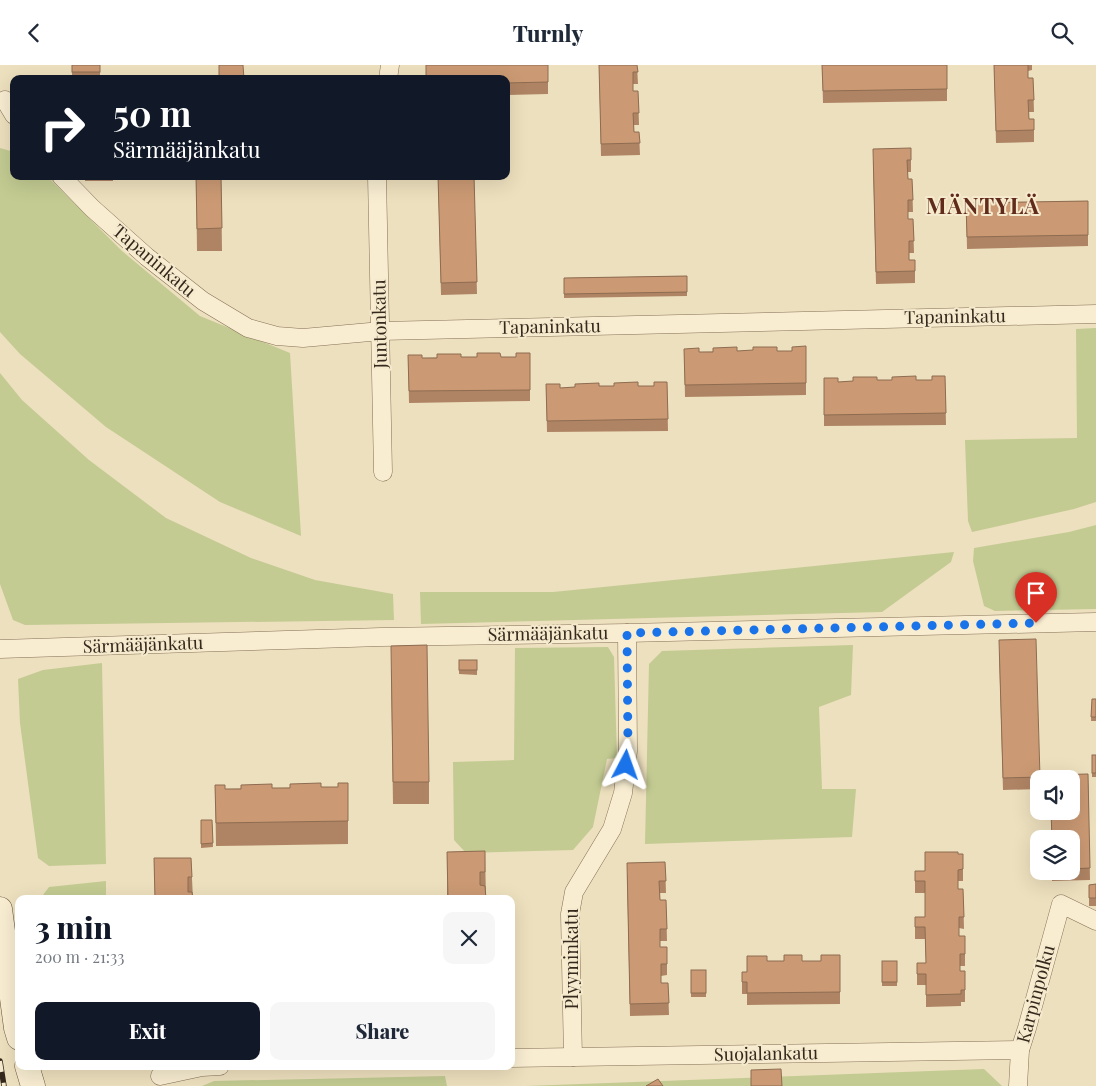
<!DOCTYPE html>
<html lang="en">
<head>
<meta charset="utf-8">
<style>
	body { margin:0; font-family:"Playfair Display",serif; background:#f6f6f7; color:#1f2937; height:100vh; display:flex; flex-direction:column; font-size:19px; white-space:nowrap }
	* { box-sizing:border-box; margin:0 }
	p { font-size:16px; color:#747a83 }
	.icon { flex:none; width:28px; height:28px; fill:none; stroke:currentColor; stroke-width:2; stroke-linecap:round; stroke-linejoin:round }
	.map { position:relative; flex:1; overflow:hidden }
	.sheet { position:absolute; left:15px; top:830px; width:500px; height:175px; display:flex; flex-direction:column; background:#fff; border-radius:10px; box-shadow:0 5px 20px #0002 }
	.sheet>* { flex:none }
	.hud { position:absolute; left:10px; top:10px; width:500px; height:105px; border-radius:10px; box-shadow:0 5px 20px #0002; background:#111827; color:#fff; overflow:hidden }
	.buttons { position:absolute; left:1030px; top:705px; display:grid; gap:10px }
	.buttons a { display:grid; place-items:center; width:50px; height:50px; border-radius:10px; background:#fff; box-shadow:0 5px 20px #0002; font-size:25px }
	.pin { position:absolute; display:grid; place-items:center; width:42px; height:42px; color:#fff; margin:-51px -21px; border-radius:50% 50% 50% 0; rotate:-45deg; box-shadow:0 0 5px #0007 }
	.pin .icon { rotate:45deg }
	.me { position:absolute; width:55px; margin:-28px; rotate:4deg; stroke-linejoin:round; filter:drop-shadow(0 0 4px #0008) }
	.turn { display:flex; align-items:center; gap:18px; height:105px; padding:0 20px; font-size:22px }
	.turn .icon { width:65px; height:65px; stroke-width:2.5 }
	.turn b { display:block; font-size:35px; line-height:42px }
	.round { display:grid; place-items:center; flex:none; width:52px; height:52px; border-radius:10px; background:#f6f6f7 }
	.summary { display:flex; align-items:center; justify-content:space-between; height:85px; padding:0 20px }
	h1 { font-size:30px; font-weight:800; line-height:38px; color:#111827 }
	.cta { display:flex; gap:10px; margin-top:auto; padding:10px 20px }
	.cta a { flex:1; height:58px; border-radius:10px; background:#111827; color:#fff; font-size:20px; font-weight:800; line-height:58px; text-align:center }
	.cta a+a { background:#f6f6f7; color:#1f2937 }
	header { display:flex; justify-content:space-between; align-items:center; height:65px; padding:0 20px; background:#fff; font-size:22px; font-weight:800 }
	.map>svg:first-child { display:block }
	.green { fill:#c3cb92 }
	.lines { fill:none; stroke-linecap:round; stroke-linejoin:round }
	.minor-casing { stroke:#857057; stroke-width:19 }
	.secondary-casing { stroke:#67523a; stroke-width:25 }
	.minor { stroke:#f8edd1; stroke-width:18 }
	.secondary { stroke:#f8edd1; stroke-width:24 }
	.rail-casing { stroke:#35281c; stroke-width:5.5 }
	.rail { stroke:#f5eacd; stroke-width:4; stroke-dasharray:11; stroke-linecap:butt }
	.wall { fill:#af8464 }
	.building { fill:#cb9a74; stroke:#8e6c51 }
	.route { stroke:#1a73e8; stroke-width:9; stroke-dasharray:0 16.2 }
	.labels { text-anchor:middle; stroke-width:4; stroke-linejoin:round; paint-order:stroke }
	.street-label { font-size:18px; fill:#35281c; stroke:#f5eacd }
	.district-label { font-size:22px; font-weight:bold; letter-spacing:1px; fill:#612b1b; stroke:#f5eacd }
</style>
</head>
<body>
<header><svg class="icon" aria-label="back" viewBox="0 0 24 24"><path d="M15 5l-7 7 7 7"/></svg>Turnly<svg class="icon" aria-label="search" viewBox="0 0 24 24"><circle cx="10" cy="10" r="6"/><path d="M15 15l6 6"/></svg></header>
<div class="map">
<svg width="1096" height="1021" viewBox="0 0 1096 1021">
	<rect width="100%" height="100%" fill="#ede0be"/>
	<g class="green">
		<polygon points="0,83 14,87 14,111 47,111 122,186 200,251 290,288 301,471 220,437 106,362 20,289 0,267"/>
		<polygon points="1096,263 1096,437 1074,444 972,467 968,456 965,375 1077,373 1076,264"/>
		<polygon points="0,308 22,335 89,395 166,453 251,493 315,515 393,529 394,555 25,560 13,555 0,519"/>
		<polygon points="1096,460 1096,544 995,546 984,541 973,496 974,483 1069,467"/>
		<polygon points="954,487 951,497 882,547 421,559 420,527 553,527"/>
		<polygon points="853,580 851,630 819,642 822,724 856,724 852,772 645,779 649,599 662,586"/>
		<polygon points="608,582 614,592 617,693 607,694 593,762 573,785 466,788 454,775 453,697 514,695 515,583"/>
		<polygon points="102,598 106,799 49,801 38,793 20,658 18,614 43,605"/>
		<polygon points="106,816 106,834 44,834 43,830 49,822"/>
		<polygon points="984,1004 1002,1021 526,1021"/>
		<polygon points="445,1011 447,1021 202,1021 214,1016"/>
	</g>
	<g class="lines">
		<defs>
			<g id="minor">
				<polyline points="388,14 390,0"/>
				<polyline points="5,35 14,50"/>
				<polyline points="61,111 92,143 147,192 203,236 248,263 277,271 303,273 381,266 1096,249"/>
				<polyline points="377,111 383,407"/>
				<polyline points="0,584 381,572 627,568 1096,557"/>
				<polyline points="573,992 570,849 574,827 612,764 623,728 628,686 627,568"/>
				<polyline points="511,993 1020,985"/>
				<polyline points="160,1011 202,1002 220,1001"/>
				<polyline points="1018,1021 1020,985 1027,963 1061,839 1096,856"/>
			</g>
			<g id="secondary">
				<polyline points="0,844 16,963 19,973"/>
				<polyline points="27,1001 33,1021"/>
			</g>
		</defs>
		<use href="#minor" class="minor-casing"/>
		<use href="#secondary" class="secondary-casing"/>
		<use href="#minor" class="minor"/>
		<use href="#secondary" class="secondary"/>
		<defs>
			<polyline id="rail" points="0,996 4,1021"/>
		</defs>
		<use href="#rail" class="rail-casing"/>
		<use href="#rail" class="rail"/>
	</g>
	<g class="wall">
		<rect x="72" y="0" width="28" height="11"/>
		<polygon points="548,0 548,29 506,30 506,14"/>
		<polygon points="599,0 637,0 638,19 633,19 633,26 638,26 639,60 634,60 634,67 639,67 640,90 601,91"/>
		<polygon points="822,0 947,0 947,36 823,38"/>
		<polygon points="994,0 1032,0 1032,5 1028,6 1028,13 1033,13 1034,47 1028,47 1029,54 1034,54 1034,77 996,78"/>
		<polygon points="911,83 911,107 907,107 908,114 912,114 913,147 908,147 908,154 913,154 914,188 909,188 909,195 915,195 915,218 876,219 873,96"/>
		<rect x="85" y="111" width="28" height="5"/>
		<polygon points="196,111 221,111 222,186 197,186"/>
		<polygon points="438,111 474,111 477,229 441,230"/>
		<polygon points="1088,136 1088,181 967,184 966,138"/>
		<polygon points="687,211 687,231 564,233 564,213"/>
		<polygon points="806,281 806,330 685,332 684,284 699,287 737,286 792,286"/>
		<polygon points="530,288 530,336 409,338 408,290 422,293 461,292 516,292"/>
		<polygon points="945,311 946,360 824,361 824,313 838,317 877,315 932,315"/>
		<polygon points="667,317 668,366 547,367 546,319 560,323 599,321 654,321"/>
		<polygon points="999,586 1040,712 1040,714 1039,714 1039,724 1003,725"/>
		<polygon points="459,595 477,595 477,610 459,609"/>
		<polygon points="391,603 429,717 429,739 393,739"/>
		<polygon points="1092,634 1096,634 1096,656 1091,656"/>
		<rect x="1092" y="690" width="4" height="22"/>
		<polygon points="1088,709 1090,815 1052,816 1052,806 1071,806 1071,774"/>
		<polygon points="348,718 348,779 216,781 215,720 225,724 321,722 338,722"/>
		<polygon points="201,755 212,755 213,782 201,783"/>
		<polygon points="485,786 486,834 447,834 447,787"/>
		<polygon points="958,789 963,789 963,816 958,816 958,824 963,824 964,864 959,863 959,871 965,871 965,901 960,901 960,906 965,906 965,937 961,937 961,941 926,942 926,920 917,920 917,898 926,898 925,874 915,874 915,852 925,852 925,828 915,828 915,806 925,806"/>
		<polygon points="154,793 191,793 193,834 155,834"/>
		<polygon points="665,797 666,828 660,828 660,835 666,835 667,876 660,876 660,882 667,882 667,910 661,911 661,918 668,918 669,950 630,951 627,810"/>
		<polygon points="1096,819 1096,841 1089,841 1089,820"/>
		<polygon points="840,890 840,939 747,940 747,929 742,929 742,907 747,907 767,896 821,896"/>
		<rect x="882" y="896" width="15" height="25"/>
		<rect x="691" y="905" width="15" height="27"/>
	</g>
	<g class="building">
		<rect x="72" y="0" width="28" height="7"/>
		<polygon points="219,0 243,0 244,14 219,14"/>
		<polygon points="426,0 548,0 548,17 506,18 506,14 426,14"/>
		<polygon points="599,0 637,0 638,7 633,7 633,26 638,26 639,48 633,48 634,67 639,67 640,78 601,79"/>
		<polygon points="822,0 947,0 947,24 823,26"/>
		<polygon points="994,0 1028,0 1028,13 1033,13 1034,35 1028,35 1029,54 1034,54 1034,65 996,66"/>
		<polygon points="911,83 911,95 907,95 908,114 912,114 913,135 908,135 908,154 913,154 914,176 909,176 909,195 915,195 915,206 876,207 873,84"/>
		<rect x="85" y="111" width="28" height="1"/>
		<polygon points="196,111 221,111 222,163 197,164"/>
		<polygon points="438,111 474,111 477,217 441,218"/>
		<polygon points="1088,136 1088,170 967,172 966,138"/>
		<polygon points="687,211 687,227 564,229 564,213"/>
		<polygon points="806,281 806,318 685,320 684,284 699,283 699,287 713,287 713,283 737,282 737,286 753,285 753,282 777,282 777,286 792,286 792,282"/>
		<polygon points="477,288 500,288 501,292 516,292 516,288 530,288 530,325 409,326 408,290 422,290 422,293 437,293 437,289 461,289 461,292 477,292"/>
		<polygon points="916,311 916,315 932,315 932,311 945,311 946,348 824,350 824,313 838,313 838,317 853,316 853,312 877,312 877,315 892,315 892,312"/>
		<polygon points="638,317 638,321 654,321 654,317 667,317 668,354 547,356 546,319 560,319 560,323 575,322 575,319 599,318 599,321 614,321 614,318"/>
		<polygon points="1036,574 1040,712 1003,713 999,575"/>
		<polygon points="427,580 429,717 393,717 391,581"/>
		<rect x="459" y="595" width="18" height="10"/>
		<polygon points="1092,634 1096,634 1096,652 1091,652"/>
		<rect x="1092" y="690" width="4" height="18"/>
		<polygon points="1088,709 1090,803 1071,804 1071,774 1052,774 1051,746 1071,746 1071,714 1051,714 1050,710"/>
		<polygon points="321,718 321,722 338,722 338,718 348,718 348,756 216,758 215,720 225,720 225,724 241,724 241,720 272,719 272,723 290,723 290,719"/>
		<polygon points="201,755 212,755 213,778 201,779"/>
		<polygon points="485,786 485,807 480,807 480,820 485,821 486,834 448,834 447,787"/>
		<polygon points="925,787 958,787 958,789 963,789 963,804 958,805 958,824 963,824 964,852 959,852 959,871 965,871 965,889 960,889 960,906 965,906 965,925 961,925 961,929 926,930 926,909 917,909 917,898 926,898 925,862 915,862 915,852 925,852 925,816 915,816 915,806 925,806"/>
		<polygon points="154,793 191,793 192,812 188,812 188,827 192,827 193,834 155,834"/>
		<polygon points="665,797 666,816 659,816 660,835 666,835 667,864 660,864 660,882 667,882 667,899 661,899 661,918 668,918 669,938 630,939 627,798"/>
		<polygon points="1096,819 1096,833 1089,833 1089,820"/>
		<polygon points="784,890 802,890 802,896 821,896 821,890 840,890 840,927 747,928 747,917 742,917 742,907 747,907 747,891 767,891 767,896 784,896"/>
		<rect x="882" y="896" width="15" height="21"/>
		<rect x="691" y="905" width="15" height="23"/>
		<polygon points="781,1004 782,1021 751,1021 751,1005"/>
		<polygon points="658,1014 663,1021 646,1021"/>
	</g>
	<g class="lines">
		<polyline class="route" points="626,700 628,686 627,568 1036,558"/>
	</g>
	<g class="labels">
		<g class="street-label">
			<text transform="translate(154 196) rotate(40)" y="6">Tapaninkatu</text>
			<text transform="translate(955 252) rotate(-1)" y="6">Tapaninkatu</text>
			<text transform="translate(380 259) rotate(-91)" y="6">Juntonkatu</text>
			<text transform="translate(550 262) rotate(-1)" y="6">Tapaninkatu</text>
			<text transform="translate(548 569) rotate(-1)" y="6">Särmääjänkatu</text>
			<text transform="translate(143 580) rotate(-2)" y="6">Särmääjänkatu</text>
			<text transform="translate(572 894) rotate(-90)" y="6">Plyyminkatu</text>
			<text transform="translate(1036 929) rotate(-75)" y="6">Karpinpolku</text>
			<text transform="translate(766 989) rotate(-1)" y="6">Suojalankatu</text>
		</g>
		<g class="district-label">
			<text x="983" y="149">MÄNTYLÄ</text>
		</g>
	</g>
</svg>
<div class="buttons">
<a><svg class="icon" aria-label="sound" viewBox="0 0 24 24"><path d="M4 9h4l5-4v14l-5-4H4zM17 9q2 3 0 6"/></svg></a>
<a><svg class="icon" aria-label="layers" viewBox="0 0 24 24"><path d="M12 4l9 5-9 5-9-5zM3 14l9 5 9-5"/></svg></a>
</div>
<div class="pin" style="left:1036px;top:558px;background:#d93025"><svg class="icon" aria-label="arrive" viewBox="0 0 24 24"><path d="M6 21V4h12l-3 4 3 4H6"/></svg></div>
<svg class="me" style="left:626px;top:700px" viewBox="-20 -20 40 40"><path d="M0-17L14 15 0 8-14 15z" fill="#1a73e8" stroke="#fff" stroke-width="4"/></svg>
<div class="hud">
<div class="turn"><svg class="icon" aria-label="right" viewBox="0 0 24 24"><path d="M7 20v-9h11M14 6l5 5-5 5"/></svg><div><b>50 m</b>Särmääjänkatu</div></div>
</div>
<section class="sheet">
<div class="summary"><div><h1>3 min</h1><p>200 m · 21:33</p></div><a class="round"><svg class="icon" aria-label="close" viewBox="0 0 24 24"><path d="M6 6l12 12M18 6L6 18"/></svg></a></div>
<div class="cta"><a>Exit</a><a>Share</a></div>
</section>
</div>
</body>
</html>
